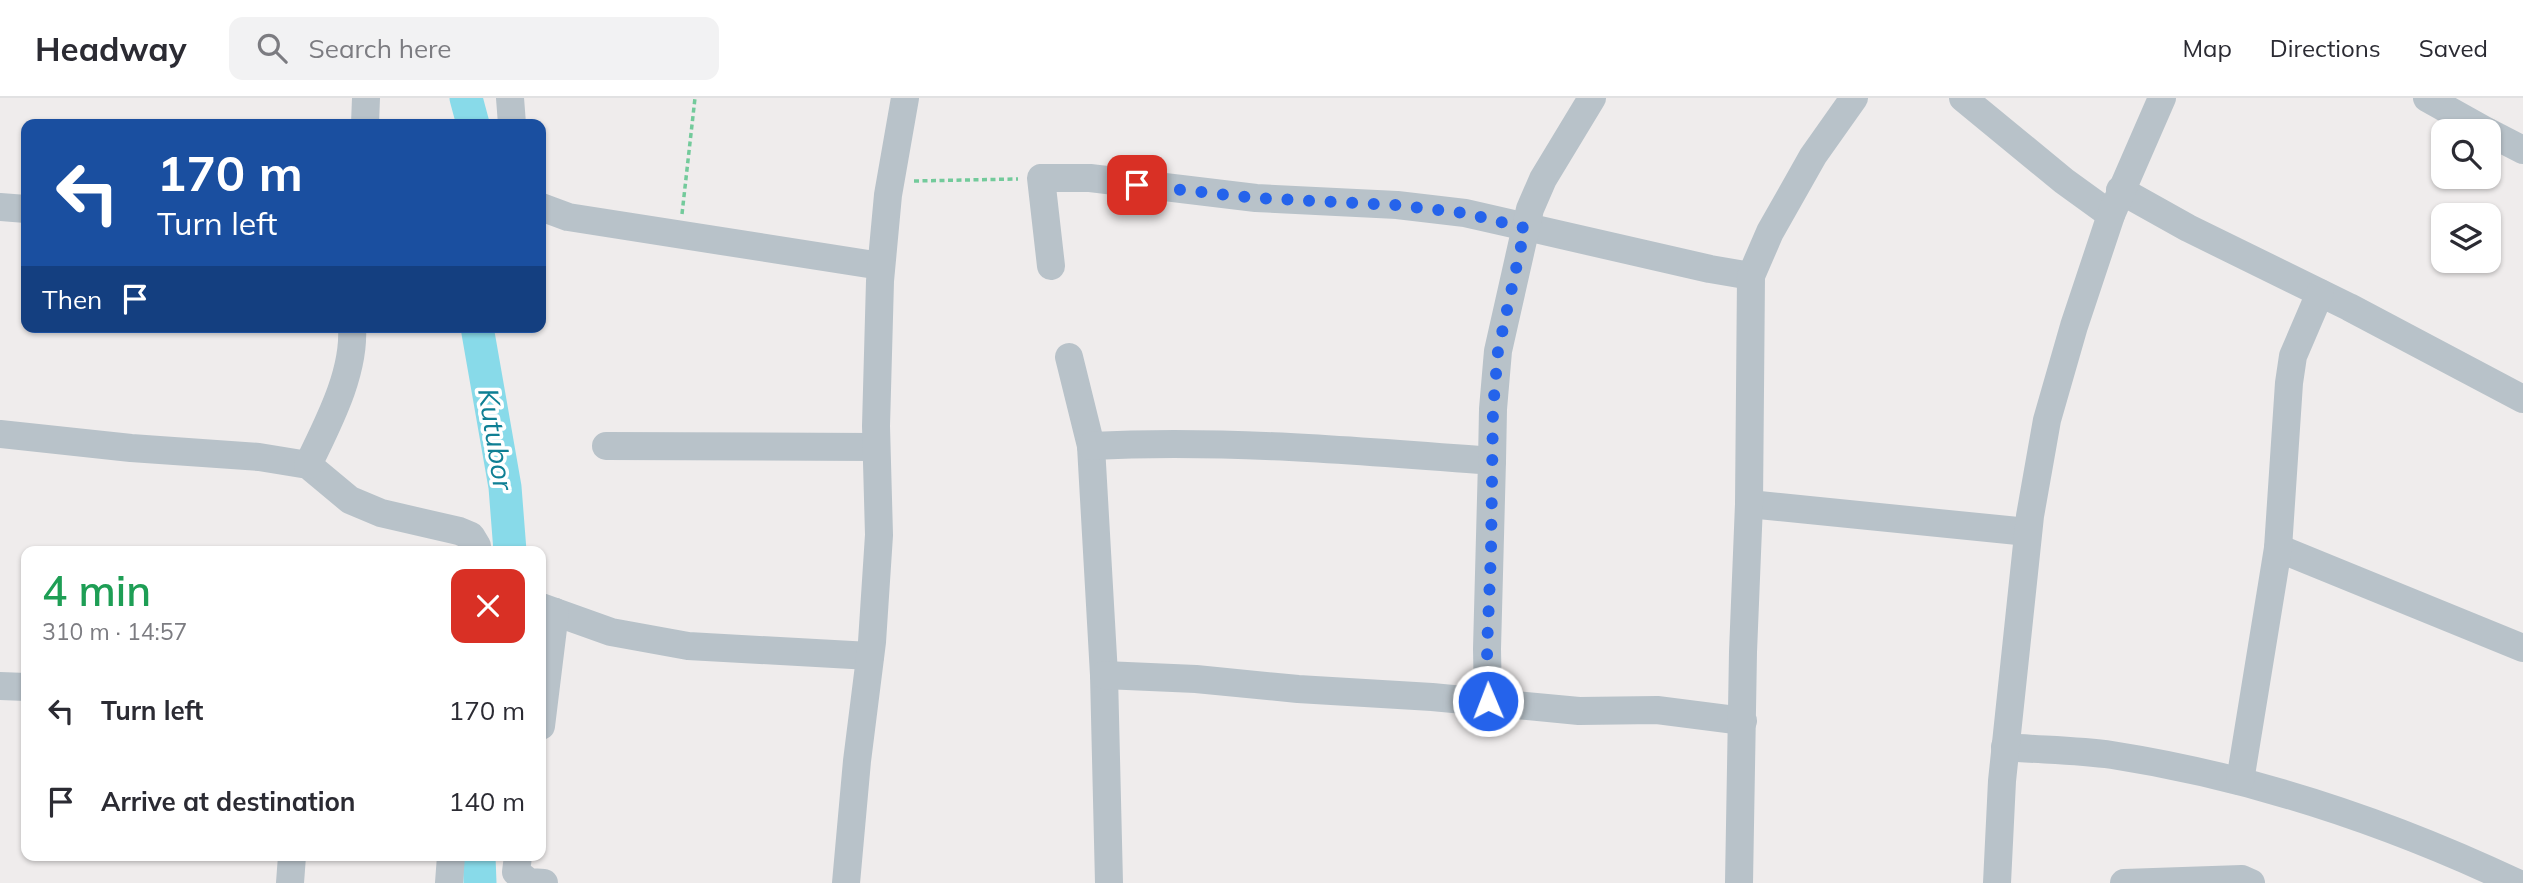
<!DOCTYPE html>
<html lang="en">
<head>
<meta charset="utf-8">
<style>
	body { margin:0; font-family:Mulish,sans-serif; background:#f2f2f3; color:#2b2b33; height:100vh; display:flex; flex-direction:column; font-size:26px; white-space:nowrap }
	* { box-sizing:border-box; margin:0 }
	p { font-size:23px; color:#7c7c81 }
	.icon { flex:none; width:38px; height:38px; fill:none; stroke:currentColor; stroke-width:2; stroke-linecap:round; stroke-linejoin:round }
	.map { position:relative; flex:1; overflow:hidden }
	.drawer { position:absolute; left:21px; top:448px; width:525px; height:315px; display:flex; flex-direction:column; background:#fff; border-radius:14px; box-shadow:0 2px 5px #0004 }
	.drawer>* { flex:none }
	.hud { position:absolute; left:21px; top:21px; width:525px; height:214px; border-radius:14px; box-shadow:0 2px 5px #0004; background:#1a4fa0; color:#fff; overflow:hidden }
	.buttons { position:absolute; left:2431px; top:21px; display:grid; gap:14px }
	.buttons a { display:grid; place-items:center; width:70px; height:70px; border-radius:14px; background:#fff; box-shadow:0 2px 5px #0004; font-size:35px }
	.pin { position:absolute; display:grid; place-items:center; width:60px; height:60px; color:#fff; margin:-30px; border-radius:14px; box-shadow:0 4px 10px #0006 }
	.me { position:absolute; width:77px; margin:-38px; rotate:359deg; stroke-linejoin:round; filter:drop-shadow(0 0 5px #0008) }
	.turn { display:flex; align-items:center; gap:24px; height:147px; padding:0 21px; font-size:32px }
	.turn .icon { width:91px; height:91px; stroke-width:2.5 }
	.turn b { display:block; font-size:49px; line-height:60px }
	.then { display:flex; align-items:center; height:66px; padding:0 21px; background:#0003; gap:14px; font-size:26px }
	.round { display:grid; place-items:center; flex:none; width:74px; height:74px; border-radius:14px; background:#f2f2f3 }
	.summary { display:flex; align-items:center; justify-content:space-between; height:119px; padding:0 21px }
	h1 { font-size:42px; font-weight:600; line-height:52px; color:#1e9e55 }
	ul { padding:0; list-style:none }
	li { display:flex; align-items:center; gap:21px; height:91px; padding:0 21px }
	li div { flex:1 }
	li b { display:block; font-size:26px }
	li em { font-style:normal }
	header { display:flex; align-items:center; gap:42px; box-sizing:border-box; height:98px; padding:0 35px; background:#fff; border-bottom:2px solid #e1e1e2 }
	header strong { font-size:33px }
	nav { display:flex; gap:38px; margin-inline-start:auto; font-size:24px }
	.search { width:490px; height:63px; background:#f2f2f3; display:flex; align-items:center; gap:18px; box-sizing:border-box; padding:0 24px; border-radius:14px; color:#7c7c81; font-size:26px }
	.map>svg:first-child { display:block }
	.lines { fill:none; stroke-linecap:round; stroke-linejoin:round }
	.river { stroke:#88dae9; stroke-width:33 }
	.path { stroke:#73ca9b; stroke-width:3.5; stroke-dasharray:5 3.5; stroke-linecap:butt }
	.minor { stroke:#b8c2c9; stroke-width:28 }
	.route { stroke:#2563eb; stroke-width:12; stroke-dasharray:0 21.6 }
	.labels { text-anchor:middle; stroke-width:7; stroke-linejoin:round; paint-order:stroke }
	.water-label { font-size:28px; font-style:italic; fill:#0f7f94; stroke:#fff }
</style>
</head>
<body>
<header>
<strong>Headway</strong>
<div class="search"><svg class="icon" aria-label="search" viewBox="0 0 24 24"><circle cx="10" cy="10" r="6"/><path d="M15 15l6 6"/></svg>Search here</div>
<nav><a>Map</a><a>Directions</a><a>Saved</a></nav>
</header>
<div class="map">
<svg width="2523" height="785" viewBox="0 0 2523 785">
	<rect width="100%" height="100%" fill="#efecec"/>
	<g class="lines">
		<g class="river">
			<polyline points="466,0 473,26"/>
			<polyline points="477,229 505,389 510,453"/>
			<polyline points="479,758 480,785"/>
		</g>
		<g class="path">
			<polyline points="914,83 1018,81"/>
			<polyline points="682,116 695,0"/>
		</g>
		<g class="minor">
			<polyline points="510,0 512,26"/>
			<polyline points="1963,0 2064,83 2111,117"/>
			<polyline points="2427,0 2486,33"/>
			<polyline points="365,26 366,0"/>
			<polyline points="2488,34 2523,52"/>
			<polyline points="2120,92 2188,130 2349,209 2523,301"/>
			<polyline points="0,109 26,111"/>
			<polyline points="541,109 568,119 881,168"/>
			<polyline points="1051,168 1041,80 1090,80 1256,100 1397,107 1465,115 1710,171 1751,178"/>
			<polyline points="1069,259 1091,348 1104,577 1109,785"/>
			<polyline points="0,336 131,350 259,359 308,367 350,402 381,415 459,433 471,438 477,448 475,453"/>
			<polyline points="606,348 876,349"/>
			<path d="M1091,348C1224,341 1359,353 1492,363L1487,551L1488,603"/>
			<polyline points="1492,363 1493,311 1498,253 1530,111 1543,81 1592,0"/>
			<path d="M308,367C327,327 355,276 352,229"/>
			<polyline points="1749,406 2028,434"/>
			<polyline points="2278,450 2523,550"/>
			<polyline points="541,509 611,534 688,548 870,558"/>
			<polyline points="1104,577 1196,581 1298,591 1432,599 1579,613 1657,612 1743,623"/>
			<polyline points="0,588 26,589"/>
			<polyline points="541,628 555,514"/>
			<path d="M2005,649C2041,652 2077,652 2112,657C2253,679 2388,724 2517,785"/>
			<polyline points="2240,683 2278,450 2289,285 2293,258 2320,195"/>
			<polyline points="518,758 516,774 529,784 544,785"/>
			<polyline points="290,785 292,758"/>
			<polyline points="449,785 451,758"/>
			<polyline points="846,785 857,663 872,544 879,437 876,328 880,183 888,97 905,0"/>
			<polyline points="1739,785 1743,554 1749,406 1751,178 1770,134 1813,58 1854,0"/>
			<polyline points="1997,785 2002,683 2030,418 2047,322 2074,228 2111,117 2162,0"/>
			<polyline points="2124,785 2242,781 2251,785"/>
		</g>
	</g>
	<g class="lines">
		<polyline class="route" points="1137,87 1256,100 1396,107 1465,115 1525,130 1498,253 1493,311 1491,455 1487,551 1488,603"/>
	</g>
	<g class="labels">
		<g class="water-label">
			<text transform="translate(496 341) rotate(81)" y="10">Kutubor</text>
		</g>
	</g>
</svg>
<div class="buttons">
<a><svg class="icon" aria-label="search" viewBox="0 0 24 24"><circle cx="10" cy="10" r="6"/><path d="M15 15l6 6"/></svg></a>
<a><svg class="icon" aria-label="layers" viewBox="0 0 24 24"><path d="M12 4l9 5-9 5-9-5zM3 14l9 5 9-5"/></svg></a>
</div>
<div class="pin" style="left:1137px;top:87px;background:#d93025"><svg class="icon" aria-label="arrive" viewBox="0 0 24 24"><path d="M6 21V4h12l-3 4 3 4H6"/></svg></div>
<svg class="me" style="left:1488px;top:603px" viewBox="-20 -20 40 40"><circle r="17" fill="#2563eb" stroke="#fff" stroke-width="3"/><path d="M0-11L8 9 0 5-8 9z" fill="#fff"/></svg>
<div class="hud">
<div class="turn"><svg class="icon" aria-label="left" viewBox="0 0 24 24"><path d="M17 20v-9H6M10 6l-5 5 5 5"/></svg><div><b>170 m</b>Turn left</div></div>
<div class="then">Then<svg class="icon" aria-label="arrive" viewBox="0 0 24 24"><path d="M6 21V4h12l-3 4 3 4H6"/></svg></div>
</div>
<section class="drawer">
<div class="summary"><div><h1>4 min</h1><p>310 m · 14:57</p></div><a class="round" style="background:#d93025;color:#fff"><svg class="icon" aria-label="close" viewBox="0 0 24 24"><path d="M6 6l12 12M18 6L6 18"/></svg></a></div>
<ul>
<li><svg class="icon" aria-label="left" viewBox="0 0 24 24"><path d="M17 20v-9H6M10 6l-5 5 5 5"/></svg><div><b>Turn left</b></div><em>170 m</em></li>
<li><svg class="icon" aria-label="arrive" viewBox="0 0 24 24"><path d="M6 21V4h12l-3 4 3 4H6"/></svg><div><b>Arrive at destination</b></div><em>140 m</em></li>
</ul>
</section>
</div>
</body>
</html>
